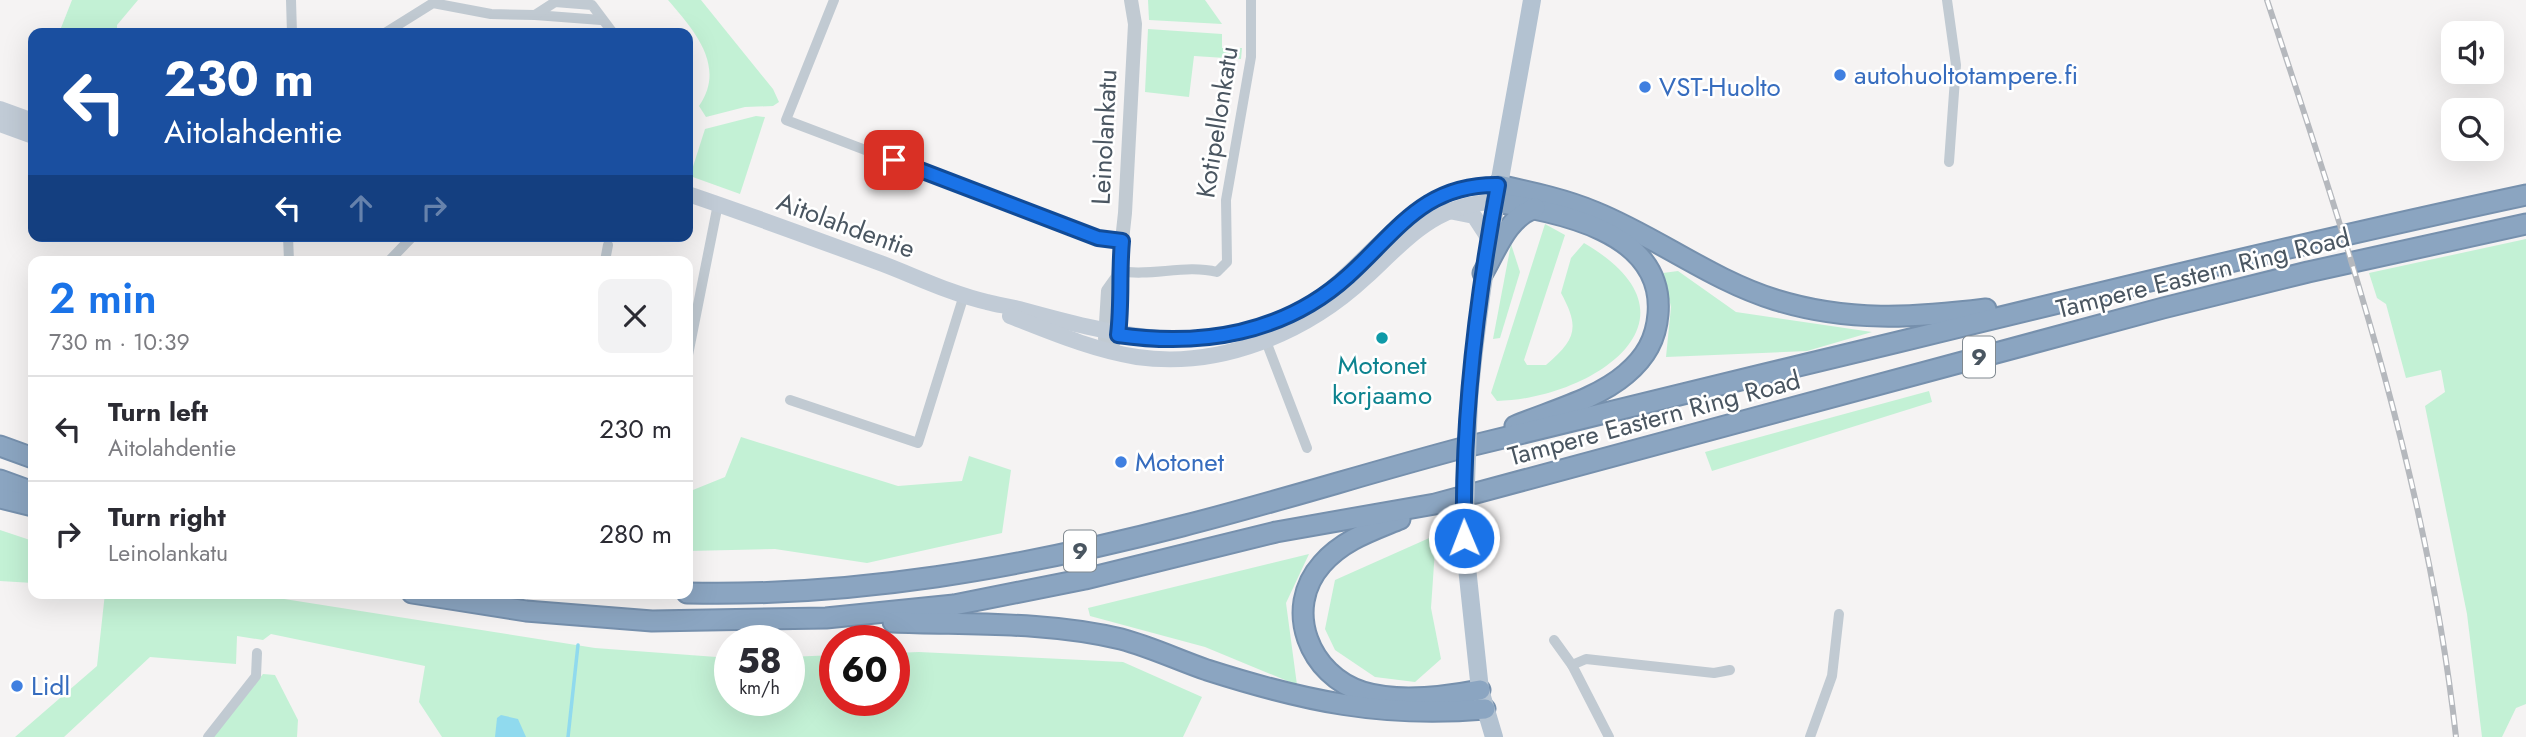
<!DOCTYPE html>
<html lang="en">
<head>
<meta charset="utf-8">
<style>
	body { margin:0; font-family:Jost,sans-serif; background:#f2f2f3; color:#2b2b33; height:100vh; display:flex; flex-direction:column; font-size:26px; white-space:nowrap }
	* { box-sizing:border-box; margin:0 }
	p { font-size:23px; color:#7c7c81 }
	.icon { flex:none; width:38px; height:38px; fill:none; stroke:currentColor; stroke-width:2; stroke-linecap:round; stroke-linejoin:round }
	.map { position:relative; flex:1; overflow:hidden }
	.panel { position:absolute; left:28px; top:256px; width:665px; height:343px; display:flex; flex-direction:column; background:#fff; border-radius:14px; box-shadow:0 7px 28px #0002 }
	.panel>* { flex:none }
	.banner { position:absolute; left:28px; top:28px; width:665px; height:214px; border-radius:14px; box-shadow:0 7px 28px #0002; background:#1a4fa0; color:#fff; overflow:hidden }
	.tools { position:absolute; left:2441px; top:21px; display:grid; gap:14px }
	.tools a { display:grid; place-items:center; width:63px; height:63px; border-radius:14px; background:#fff; box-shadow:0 7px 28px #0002; font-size:35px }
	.speed { position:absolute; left:714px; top:625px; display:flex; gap:14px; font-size:35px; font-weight:700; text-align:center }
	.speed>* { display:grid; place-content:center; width:91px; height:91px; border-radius:50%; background:#fff; box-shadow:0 7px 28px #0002; line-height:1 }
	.speed small { font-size:18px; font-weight:400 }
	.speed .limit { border:10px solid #d22; background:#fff; color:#111 }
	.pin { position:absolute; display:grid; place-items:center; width:60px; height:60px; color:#fff; margin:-30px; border-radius:14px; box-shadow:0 4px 10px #0006 }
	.me { position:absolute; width:77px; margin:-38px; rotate:359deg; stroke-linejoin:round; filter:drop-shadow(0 0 5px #0008) }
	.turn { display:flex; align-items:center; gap:24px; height:147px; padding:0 21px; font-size:32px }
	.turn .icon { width:91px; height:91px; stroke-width:2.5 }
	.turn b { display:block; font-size:49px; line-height:60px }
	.lanes { display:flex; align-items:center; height:66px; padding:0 21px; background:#0003; justify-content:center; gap:35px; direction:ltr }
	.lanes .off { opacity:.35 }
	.round { display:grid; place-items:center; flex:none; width:74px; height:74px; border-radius:14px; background:#f2f2f3 }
	.overview { display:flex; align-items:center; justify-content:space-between; height:119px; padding:0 21px }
	h1 { font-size:42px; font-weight:600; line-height:52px; color:#1a73e8 }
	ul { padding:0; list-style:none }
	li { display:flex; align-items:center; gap:21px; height:105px; padding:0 21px; border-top:2px solid #e1e1e2 }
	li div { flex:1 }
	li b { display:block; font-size:26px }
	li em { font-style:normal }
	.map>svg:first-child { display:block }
	.green { fill:#c3f1d5 }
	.water { fill:#90daee }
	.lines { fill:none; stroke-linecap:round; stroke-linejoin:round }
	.stream { stroke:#90daee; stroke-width:3.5 }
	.motorway-casing { stroke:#7690ad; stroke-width:23 }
	.minor { stroke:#c1cad2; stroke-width:10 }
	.tertiary { stroke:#c1cad2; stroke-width:14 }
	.secondary { stroke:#c1cbd6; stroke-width:16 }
	.primary { stroke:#b3c2d1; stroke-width:18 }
	.motorway { stroke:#8ba5c1; stroke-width:19 }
	.rail-casing { stroke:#b5b8bd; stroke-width:6 }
	.rail { stroke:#fff; stroke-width:3.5; stroke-dasharray:10; stroke-linecap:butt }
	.primary-bridge { stroke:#b3c2d1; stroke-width:18 }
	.route-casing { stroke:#114b97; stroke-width:18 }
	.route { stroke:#1a73e8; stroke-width:12 }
	.shop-dot { fill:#3f7fe0; stroke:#fff; stroke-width:2.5 }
	.culture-dot { fill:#0f9aa8; stroke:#fff; stroke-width:2.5 }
	.labels { text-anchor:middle; stroke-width:5; stroke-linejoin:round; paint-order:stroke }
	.shield { fill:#fff; stroke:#808990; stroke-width:2 }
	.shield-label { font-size:24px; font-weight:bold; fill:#4a5661 }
	.shop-label { font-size:26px; fill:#366cbe; stroke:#fff; text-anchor:start }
	.street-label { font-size:26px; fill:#4a5661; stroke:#fff }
	.culture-label { font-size:26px; fill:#0d838f; stroke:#fff }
</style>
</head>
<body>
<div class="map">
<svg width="2526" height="737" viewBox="0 0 2526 737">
	<rect width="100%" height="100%" fill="#f5f3f3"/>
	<g class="green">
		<polygon points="72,0 138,0 117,25 117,33 59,33"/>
		<path d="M668,0H701L773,89L779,102L773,106L745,107L706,117L699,106C727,66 693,29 668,0Z"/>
		<polygon points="1148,0 1205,0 1222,24 1149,20"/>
		<polygon points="1148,29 1222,34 1222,48 1242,48 1241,59 1194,56 1189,97 1145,92"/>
		<polygon points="756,116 765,117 740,194 690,176 705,129"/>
		<path d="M1545,224L1565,235L1524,360L1527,365H1546C1576,339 1580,328 1561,293L1571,258L1584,243C1714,319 1591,399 1497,401L1491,393Z"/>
		<polygon points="2526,239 2526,704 2516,708 2502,737 2482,737 2467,614 2425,406 2445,392 2441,370 2406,378 2386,304 2377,298 2369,273"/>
		<polygon points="1511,244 1520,272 1500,338 1493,339"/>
		<polygon points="1678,271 1736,312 1872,332 1807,351 1666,357 1671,307 1663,273"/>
		<polygon points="1929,391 1932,402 1712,471 1705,452"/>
		<polygon points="741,437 898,486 962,481 969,456 1011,470 1002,533 867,563 775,549 688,551 688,492 725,477"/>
		<polygon points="0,530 33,541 33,583 0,581"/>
		<polygon points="1436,535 1431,608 1441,659 1415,682 1375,677 1335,650 1325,629 1335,580"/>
		<polygon points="1309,554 1286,603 1297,685 1205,647 1090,616 1088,608"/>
		<polygon points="105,593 246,593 595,648 730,658 730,700 789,700 789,657 835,655 835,700 894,700 894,653 919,652 1123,662 1202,697 1183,737 442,737 419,702 425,666 271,634 263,640 237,636 236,664 150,657 64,737 15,737 97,666"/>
		<polygon points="263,674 275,675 298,720 297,737 213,737"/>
	</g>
	<polygon class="water" points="501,715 518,719 526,737 495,737 497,718"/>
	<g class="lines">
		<polyline class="stream" points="568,737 578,645"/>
		<defs>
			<g id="motorway">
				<path d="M1498,185C1530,192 1564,199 1595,212C1657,237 1711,280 1776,300C1847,322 1914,318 1986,309"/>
				<path d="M1495,202C1556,212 1665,230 1658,314C1656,339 1646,357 1626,374C1597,399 1551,411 1515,426"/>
				<path d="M1483,273C1497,249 1507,218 1535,208"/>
				<polyline points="0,446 33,458"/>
				<polyline points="0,480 33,492"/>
				<polyline points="0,498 33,506"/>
				<path d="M1400,519C1371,531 1343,540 1322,564C1282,609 1310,676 1363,692C1399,703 1444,697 1480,690"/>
				<polyline points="412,593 526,611 652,621 826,618 954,605 1085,579 1276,532 1435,504 2163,308 2308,272 2526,224"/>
				<path d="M687,593C856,597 1019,568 1182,526C1277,502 1371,472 1466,447C1609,411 1754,377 1898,342C2107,291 2316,240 2526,195"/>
				<path d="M893,622C969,625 1047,621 1121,639C1151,647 1178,660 1207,670C1304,701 1382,718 1485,709"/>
			</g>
		</defs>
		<use href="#motorway" class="motorway-casing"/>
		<g class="minor">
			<polyline points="291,0 292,33"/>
			<polyline points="834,0 786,120 1098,238 1122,241"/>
			<polyline points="1947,0 1956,65 1949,162"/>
			<polyline points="535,15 601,20"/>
			<polyline points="385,33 433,3 491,14 535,15 555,2 592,5 613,33"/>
			<polyline points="288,236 289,261"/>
			<polyline points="389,261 413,236"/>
			<polyline points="605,261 608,245"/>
			<path d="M1119,271C1151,277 1185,264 1217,272L1227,262L1226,200L1251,57V0"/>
			<polyline points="1264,336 1307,448"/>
			<polyline points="688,355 718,204"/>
			<polyline points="790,400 918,443 964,295"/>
			<polyline points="1554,640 1572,665 1609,737"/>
			<polyline points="1572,665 1586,659 1714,673 1730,670"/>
			<polyline points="208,737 256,676 257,653"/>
			<polyline points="1810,737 1832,676 1839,614"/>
		</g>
		<g class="tertiary">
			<polyline points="1105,339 1108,291 1118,277"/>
			<polyline points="1108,350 1118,335 1120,319 1122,291 1118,277 1125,213 1135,24 1131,0"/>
		</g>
		<g class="secondary">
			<polyline points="0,109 33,121"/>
			<polyline points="0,124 33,136"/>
			<path d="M688,194C753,216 818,240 883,264C917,277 952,294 987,302C998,305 1008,306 1019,309C1110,334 1202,359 1292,314C1370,276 1401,184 1498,185"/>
			<polyline points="1449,211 1474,216 1489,239"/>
			<path d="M1010,316C1051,332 1093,350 1137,357C1220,369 1306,333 1366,277C1406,240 1436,203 1495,202"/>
		</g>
		<g class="primary">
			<path d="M1469,400C1481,265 1509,134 1532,0"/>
			<polyline points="1464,539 1480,690 1494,737"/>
		</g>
		<use href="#motorway" class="motorway"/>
		<defs>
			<path id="rail" d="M2267,0C2347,242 2428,482 2456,737"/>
		</defs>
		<use href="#rail" class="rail-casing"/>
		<use href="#rail" class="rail"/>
		<polyline class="primary-bridge" points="1464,539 1469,400"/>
	</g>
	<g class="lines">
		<defs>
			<path id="route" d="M894,160L1098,238L1122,241C1119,273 1122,302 1118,335C1201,347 1284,334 1348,276C1397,232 1423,184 1498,185C1476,302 1462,420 1464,538"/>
		</defs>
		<use href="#route" class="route-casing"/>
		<use href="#route" class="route"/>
	</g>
	<g class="shop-dot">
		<circle cx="1840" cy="75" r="7"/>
		<circle cx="1645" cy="87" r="7"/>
		<circle cx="1121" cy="462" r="7"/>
		<circle cx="17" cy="686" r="7"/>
	</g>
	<circle class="culture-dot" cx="1382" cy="338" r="7"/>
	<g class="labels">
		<g class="shield">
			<rect x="1963" y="336.5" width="32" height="41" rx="5"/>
			<rect x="1064" y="530.5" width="32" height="41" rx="5"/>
		</g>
		<g class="shield-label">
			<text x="1979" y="365">9</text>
			<text x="1080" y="559">9</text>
		</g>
		<g class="shop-label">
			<text x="1854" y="84">autohuoltotampere.fi</text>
			<text x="1659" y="96">VST-Huolto</text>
			<text x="1135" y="471">Motonet</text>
			<text x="31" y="695">Lidl</text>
		</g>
		<g class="street-label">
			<text transform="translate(1217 122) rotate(-81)" y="9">Kotipellonkatu</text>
			<text transform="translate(1104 137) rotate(-87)" y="9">Leinolankatu</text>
			<text transform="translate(846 225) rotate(20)" y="9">Aitolahdentie</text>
			<text transform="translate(2203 273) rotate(-14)" y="9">Tampere Eastern Ring Road</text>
			<text transform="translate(1654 418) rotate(-15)" y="9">Tampere Eastern Ring Road</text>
		</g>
		<g class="culture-label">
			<text x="1382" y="374">Motonet<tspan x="1382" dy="30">korjaamo</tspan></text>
		</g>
	</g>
</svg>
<div class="tools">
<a><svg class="icon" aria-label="sound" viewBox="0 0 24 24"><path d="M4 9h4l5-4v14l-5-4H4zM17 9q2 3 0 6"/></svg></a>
<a><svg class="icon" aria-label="search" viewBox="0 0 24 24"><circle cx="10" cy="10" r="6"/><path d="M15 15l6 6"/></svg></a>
</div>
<div class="speed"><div>58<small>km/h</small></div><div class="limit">60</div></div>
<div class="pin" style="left:894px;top:160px;background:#d93025"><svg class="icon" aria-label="arrive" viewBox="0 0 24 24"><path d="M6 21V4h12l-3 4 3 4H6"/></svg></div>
<svg class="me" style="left:1464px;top:538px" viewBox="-20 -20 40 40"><circle r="17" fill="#1a73e8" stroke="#fff" stroke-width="3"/><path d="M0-11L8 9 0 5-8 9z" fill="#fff"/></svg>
<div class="banner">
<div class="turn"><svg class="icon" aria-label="left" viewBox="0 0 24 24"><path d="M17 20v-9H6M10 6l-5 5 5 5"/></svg><div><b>230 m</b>Aitolahdentie</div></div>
<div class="lanes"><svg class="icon" aria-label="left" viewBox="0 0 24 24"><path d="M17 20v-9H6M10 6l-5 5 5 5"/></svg><svg class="icon off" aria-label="ahead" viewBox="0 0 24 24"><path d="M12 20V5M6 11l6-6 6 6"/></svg><svg class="icon off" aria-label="right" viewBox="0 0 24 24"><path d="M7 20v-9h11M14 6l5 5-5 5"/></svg></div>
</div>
<section class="panel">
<div class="overview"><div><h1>2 min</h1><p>730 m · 10:39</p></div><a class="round"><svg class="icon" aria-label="close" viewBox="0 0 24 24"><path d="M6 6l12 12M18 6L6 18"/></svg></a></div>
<ul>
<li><svg class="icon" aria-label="left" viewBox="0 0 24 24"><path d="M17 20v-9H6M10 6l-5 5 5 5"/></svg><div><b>Turn left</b><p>Aitolahdentie</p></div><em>230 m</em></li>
<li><svg class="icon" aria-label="right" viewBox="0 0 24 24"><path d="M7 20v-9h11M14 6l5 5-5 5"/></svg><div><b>Turn right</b><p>Leinolankatu</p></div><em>280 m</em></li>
</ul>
</section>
</div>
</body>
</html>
